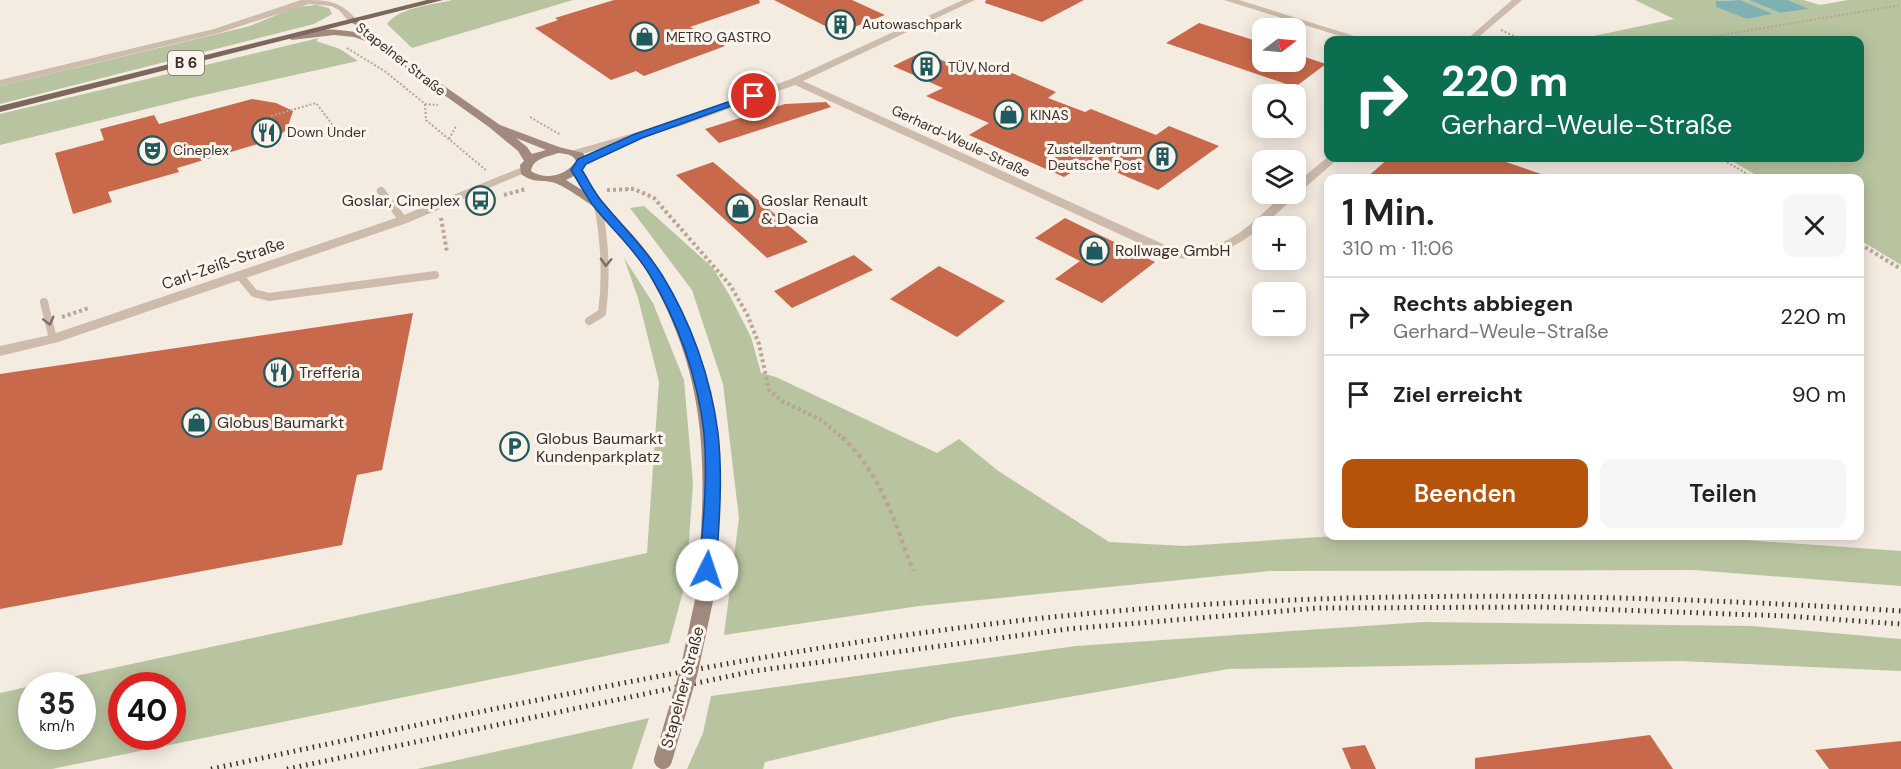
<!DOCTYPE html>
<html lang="de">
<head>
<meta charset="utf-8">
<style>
	body { margin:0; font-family:"DM Sans",sans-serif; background:#f6f6f6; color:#222; height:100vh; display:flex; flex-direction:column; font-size:22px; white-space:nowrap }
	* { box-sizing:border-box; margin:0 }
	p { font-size:20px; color:#767676 }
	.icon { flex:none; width:33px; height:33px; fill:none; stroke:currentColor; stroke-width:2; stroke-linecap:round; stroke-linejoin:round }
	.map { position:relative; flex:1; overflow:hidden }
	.panel { position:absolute; left:1324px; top:174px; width:540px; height:366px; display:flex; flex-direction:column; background:#fff; border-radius:12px; box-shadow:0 3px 15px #0003 }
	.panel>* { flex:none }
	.guide { position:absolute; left:1324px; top:36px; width:540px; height:126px; border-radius:12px; box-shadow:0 3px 15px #0003; background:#0b6e4f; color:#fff; overflow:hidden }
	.needle { width:39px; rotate:74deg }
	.controls { position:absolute; left:1252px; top:18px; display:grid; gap:12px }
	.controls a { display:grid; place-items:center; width:54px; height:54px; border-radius:12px; background:#fff; box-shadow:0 3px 15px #0003; font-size:30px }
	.speed { position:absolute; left:18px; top:672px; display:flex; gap:12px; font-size:30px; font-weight:700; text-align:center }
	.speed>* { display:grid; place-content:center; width:78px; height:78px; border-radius:50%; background:#fff; box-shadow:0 3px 15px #0003; line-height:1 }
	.speed small { font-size:15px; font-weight:400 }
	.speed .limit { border:9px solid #d22; background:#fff; color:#111 }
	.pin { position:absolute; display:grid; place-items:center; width:51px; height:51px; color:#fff; margin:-26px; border:3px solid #fff; border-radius:50%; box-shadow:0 2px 6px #0007 }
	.me { position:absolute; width:66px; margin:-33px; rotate:4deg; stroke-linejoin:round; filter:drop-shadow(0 0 4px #0008) }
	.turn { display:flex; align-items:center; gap:21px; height:126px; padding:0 18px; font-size:27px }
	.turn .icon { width:78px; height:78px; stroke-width:2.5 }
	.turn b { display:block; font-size:42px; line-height:51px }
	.round { display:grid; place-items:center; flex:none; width:63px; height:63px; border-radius:12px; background:#f6f6f6 }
	.head { display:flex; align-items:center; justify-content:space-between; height:102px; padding:0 18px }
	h1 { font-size:36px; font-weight:600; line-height:45px }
	.action { display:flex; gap:12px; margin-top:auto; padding:12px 18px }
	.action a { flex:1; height:69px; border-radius:12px; background:#b45309; color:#fff; font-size:24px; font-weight:600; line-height:69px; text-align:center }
	.action a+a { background:#f6f6f6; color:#222 }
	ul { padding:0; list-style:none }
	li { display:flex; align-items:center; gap:18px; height:78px; padding:0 18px; border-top:2px solid #e0e0e0 }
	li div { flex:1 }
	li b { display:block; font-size:22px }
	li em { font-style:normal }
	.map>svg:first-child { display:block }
	.green { fill:#b8c4a0; fill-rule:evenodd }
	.water { fill:#7fb0b2 }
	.building { fill:#c8694b }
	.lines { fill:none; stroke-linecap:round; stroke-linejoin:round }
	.path-far2 { stroke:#b9a596; stroke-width:2; stroke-dasharray:2 2; stroke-linecap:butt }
	.path-far1 { stroke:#b9a596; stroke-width:4; stroke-dasharray:3 3; stroke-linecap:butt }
	.path { stroke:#b9a596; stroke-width:4.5; stroke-dasharray:4 4; stroke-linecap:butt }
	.lane { stroke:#cdbbac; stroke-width:8 }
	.street { fill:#cdbbac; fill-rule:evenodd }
	.secondary { fill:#a18a7d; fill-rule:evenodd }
	.primary { fill:#7d675c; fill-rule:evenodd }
	.rail { stroke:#3b302b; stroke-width:5; stroke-dasharray:1.5 5; stroke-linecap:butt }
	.secondary-bridge { stroke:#a18a7d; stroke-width:18 }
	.oneway { stroke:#7d6f65 }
	.route { fill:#1a73e8; stroke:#114b97; stroke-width:1.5 }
	.labels { text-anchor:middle; stroke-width:6; stroke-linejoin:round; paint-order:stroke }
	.far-poi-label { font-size:14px; fill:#3b302b; stroke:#fbf5ee; text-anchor:start }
	.far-street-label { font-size:14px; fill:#3b302b; stroke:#fbf5ee }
	.shield { fill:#fbf5ee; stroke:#756b66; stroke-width:1.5 }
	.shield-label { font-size:15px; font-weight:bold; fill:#3b302b }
	.poi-label { font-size:16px; fill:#3b302b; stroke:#fbf5ee; text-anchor:start }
	.street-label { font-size:16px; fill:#3b302b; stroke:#fbf5ee }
</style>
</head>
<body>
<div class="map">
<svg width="1901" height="769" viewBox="0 0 1901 769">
	<rect width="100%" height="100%" fill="#f4ebe1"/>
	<g class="green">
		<path d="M452,0H573L412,48L387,24C399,7 433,5 452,0Z"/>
		<polygon points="1635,0 1733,0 1716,1 1747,19 1772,14 1740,0 1749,0 1780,13 1808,9 1788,0 1803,0 1820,5 1848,0 1901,0 1901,265 1860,240 1860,178 1761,178 1727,158 1860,158 1860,40 1575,40 1674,19"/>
		<polygon points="316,5 329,8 332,14 314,24 0,104 0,86 250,26 296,7"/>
		<polygon points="319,38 316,41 340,49 358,61 195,97 0,145 0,114"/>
		<polygon points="644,206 713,268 730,296 751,337 761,373 776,377 937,453 959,439 997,470 1109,542 1184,546 1335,536 1702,537 1901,551 1901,586 1693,570 1270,571 919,606 724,635 739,518 723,384 692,290 630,208"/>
		<path d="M624,258L653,303L684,380L693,484L686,581L669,643L52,769H0V693L31,686L32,736H82V686L34,685L647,553L659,382L638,298ZM122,686H172V736H122Z"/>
		<polygon points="1423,622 1752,626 1901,639 1901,671 1681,661 1228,669 955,717 765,762 763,769 687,769 703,733 711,696 1076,646"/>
		<polygon points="649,718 632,769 417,769"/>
	</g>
	<g class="water">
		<polygon points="1740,0 1773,14 1747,19 1716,7 1716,1"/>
		<polygon points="1749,0 1788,0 1809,9 1780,13"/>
	</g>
	<g class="building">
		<polygon points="614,0 759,0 760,3 690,27 725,46 644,76 636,71 611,80 535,28 558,20 555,18"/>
		<polygon points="774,0 852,0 885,15 839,33"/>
		<polygon points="986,0 1084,0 1042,22 985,3"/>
		<polygon points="1199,23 1263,43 1263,62 1296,62 1296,54 1326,64 1295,87 1166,43"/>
		<polygon points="922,52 971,72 989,63 1056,92 1048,98 1085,112 1091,109 1156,135 1169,126 1219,146 1158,190 1090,161 1064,177 969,135 989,123 926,96 943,88 893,66"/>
		<polygon points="252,99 276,103 293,111 287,129 271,143 260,146 258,144 177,168 179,172 108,192 112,202 73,214 55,153 104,140 100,129 154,115 159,124"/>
		<polygon points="826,102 831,107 719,143 705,129 785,104"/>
		<polygon points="1389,158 1425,158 1435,161 1439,158 1494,158 1547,176 1546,178 1366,178"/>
		<polygon points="713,162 808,242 767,258 676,175"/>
		<polygon points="1065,218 1155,262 1102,303 1055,279 1080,261 1035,238"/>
		<polygon points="854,255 873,270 792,308 774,291"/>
		<polygon points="939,266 1005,301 957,337 890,299"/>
		<polygon points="413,313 382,470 357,475 342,545 0,609 0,374"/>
		<polygon points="1650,735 1673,769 1475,769 1475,758"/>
		<polygon points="1901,741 1901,769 1829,769 1815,750"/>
		<polygon points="1365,745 1376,769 1351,769 1342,748"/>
	</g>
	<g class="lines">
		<g class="path-far2">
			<polyline points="1501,30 1522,40"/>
			<polyline points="1692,40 1901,5"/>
			<polyline points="347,48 386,72 425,104 438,105"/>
			<polyline points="425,104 426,120 487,171"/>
			<polyline points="271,116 316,103 335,128"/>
			<polyline points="530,117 561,135"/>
			<polyline points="449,139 456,126"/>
			<polyline points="1720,158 1754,178"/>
			<polyline points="627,189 635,189"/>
		</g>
		<g class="path-far1">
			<polyline points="607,190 634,189 654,198 730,285 747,314 759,344 769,390 782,401 821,420 844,439"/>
			<polyline points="504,195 526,189"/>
			<polyline points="441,218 447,252"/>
			<polyline points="1860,244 1901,269"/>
			<polyline points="62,317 89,308"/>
		</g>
		<path class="path" d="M842,437C881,474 895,522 913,571"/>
		<g class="lane">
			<polyline points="381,191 403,220"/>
			<polyline points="240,276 254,293 269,297 435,275"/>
			<polyline points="44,302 53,339"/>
			<path d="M589,321L602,313C607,276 605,242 598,205"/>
		</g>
		<g class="street">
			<path d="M301,0C329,0 339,0 358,21L350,23L339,10L331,6L309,4L219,33L0,86V80L214,29Z"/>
			<path d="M963,0H975L803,81L1174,249C1228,253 1248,226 1284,194H1296V183L1329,156V158H1339L1300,192L1296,193L1297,194L1295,197C1259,229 1222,269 1167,256L795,85L681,126L575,156L569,153L571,151L673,122L791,79Z"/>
			<polygon points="1224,0 1239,0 1367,40 1353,40"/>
			<polygon points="1512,0 1522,0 1475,40 1466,40"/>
			<polygon points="525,166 531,169 529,171 407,223 58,342 0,356 0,346 50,335 399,217"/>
		</g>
		<path class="secondary" d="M353,18L364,22L377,39L500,125L559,147L583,153L588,161L582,170C589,182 596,194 605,204C620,223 638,238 652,259C725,368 723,465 715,591L712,596L706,599L700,596L697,591C706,474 711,388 653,282C640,259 624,239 606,220C602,216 598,210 594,207C586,201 564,186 555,183C543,179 534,184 521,174L520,165L524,161L518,151L489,127L371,43L354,37L334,35L292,40L287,37C303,26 345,29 364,34L358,26L348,21ZM516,138L546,150L532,154L527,147ZM558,153C566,154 573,154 576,161C567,175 546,181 531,171C533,158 548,157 558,153ZM574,176L582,190L566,180Z"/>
		<polygon class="primary" points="427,0 443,0 0,112 0,106"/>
		<g class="rail">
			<path d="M211,769C493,709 775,645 1062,616C1341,588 1622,593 1901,611"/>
			<polyline points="287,769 754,671 1067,629 1319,608 1539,607 1786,616 1901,624"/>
		</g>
		<polyline class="secondary-bridge" points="663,760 689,671 706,591"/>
	</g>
	<defs><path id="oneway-chevron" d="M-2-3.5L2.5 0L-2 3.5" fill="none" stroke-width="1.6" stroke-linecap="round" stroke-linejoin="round" transform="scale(1.5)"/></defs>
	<g class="oneway">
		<use href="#oneway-chevron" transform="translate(606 262) rotate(92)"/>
		<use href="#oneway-chevron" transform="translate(49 321) rotate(76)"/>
	</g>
	<path class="route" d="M751,94L759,96L642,138L586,164L582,170C589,181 595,194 604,204C624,228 645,248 662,275C691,322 711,378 718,433C723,478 719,525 716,570L713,575L707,577L702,575L699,570C703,525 708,478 704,433C698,378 678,322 650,275C635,250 614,231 595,208C586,197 579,182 571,170L578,159L635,134Z"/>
	<defs>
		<symbol id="building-ring" viewBox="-11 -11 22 22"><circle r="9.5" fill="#fbf5ee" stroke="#1f5a5e" stroke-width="1.5"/><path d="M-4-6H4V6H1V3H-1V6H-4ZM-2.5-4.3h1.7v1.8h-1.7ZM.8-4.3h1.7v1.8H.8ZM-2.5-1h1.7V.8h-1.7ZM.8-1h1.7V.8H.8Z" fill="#1f5a5e"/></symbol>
		<symbol id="shop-ring" viewBox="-11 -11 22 22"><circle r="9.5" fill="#fbf5ee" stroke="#1f5a5e" stroke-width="1.5"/><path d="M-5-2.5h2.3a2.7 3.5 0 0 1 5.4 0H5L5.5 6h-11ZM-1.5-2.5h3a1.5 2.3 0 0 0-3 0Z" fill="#1f5a5e"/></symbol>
		<symbol id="restaurant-ring" viewBox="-11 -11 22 22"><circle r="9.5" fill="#fbf5ee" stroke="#1f5a5e" stroke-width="1.5"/><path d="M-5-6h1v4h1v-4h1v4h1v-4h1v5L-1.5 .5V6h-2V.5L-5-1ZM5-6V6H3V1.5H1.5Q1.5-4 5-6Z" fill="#1f5a5e"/></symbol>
		<symbol id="theatre-ring" viewBox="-11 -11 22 22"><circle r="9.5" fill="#fbf5ee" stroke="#1f5a5e" stroke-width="1.5"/><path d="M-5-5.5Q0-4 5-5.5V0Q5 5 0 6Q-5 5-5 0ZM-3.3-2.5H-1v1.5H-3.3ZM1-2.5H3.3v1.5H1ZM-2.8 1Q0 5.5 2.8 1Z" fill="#1f5a5e"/></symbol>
		<symbol id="bus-ring" viewBox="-11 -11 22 22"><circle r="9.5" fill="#fbf5ee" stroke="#1f5a5e" stroke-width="1.5"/><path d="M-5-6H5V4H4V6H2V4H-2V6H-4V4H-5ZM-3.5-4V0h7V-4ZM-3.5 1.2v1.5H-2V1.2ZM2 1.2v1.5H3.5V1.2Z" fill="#1f5a5e"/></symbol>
		<symbol id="parking-ring" viewBox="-11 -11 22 22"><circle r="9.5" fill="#fbf5ee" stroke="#1f5a5e" stroke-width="1.5"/><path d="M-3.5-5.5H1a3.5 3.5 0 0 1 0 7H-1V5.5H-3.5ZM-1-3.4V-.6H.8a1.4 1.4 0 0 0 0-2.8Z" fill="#1f5a5e"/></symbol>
	</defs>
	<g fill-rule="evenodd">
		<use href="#building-ring" x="824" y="8" width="33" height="33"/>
		<use href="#shop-ring" x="628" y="20" width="33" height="33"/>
		<use href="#building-ring" x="910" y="50" width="33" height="33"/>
		<use href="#shop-ring" x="992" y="98" width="33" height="33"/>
		<use href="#restaurant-ring" x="250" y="116" width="33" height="33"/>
		<use href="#theatre-ring" x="136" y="134" width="33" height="33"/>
		<use href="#building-ring" x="1146" y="140" width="33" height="33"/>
		<use href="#bus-ring" x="464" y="184" width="33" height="33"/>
		<use href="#shop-ring" x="724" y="192" width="33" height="33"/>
		<use href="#shop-ring" x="1078" y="234" width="33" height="33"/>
		<use href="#restaurant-ring" x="262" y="356" width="33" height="33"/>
		<use href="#shop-ring" x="180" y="406" width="33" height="33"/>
		<use href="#parking-ring" x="498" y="430" width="33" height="33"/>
	</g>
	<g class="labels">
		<g class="far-poi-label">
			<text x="862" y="29">Autowaschpark</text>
			<text x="666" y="42">METRO GASTRO</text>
			<text x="948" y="72">TÜV Nord</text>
			<text x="1030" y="120">KINAS</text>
			<text x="287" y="137">Down Under</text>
			<text x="1142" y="154" text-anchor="end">Zustellzentrum<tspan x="1142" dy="16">Deutsche Post</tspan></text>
			<text x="173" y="155">Cineplex</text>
		</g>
		<g class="far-street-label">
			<text transform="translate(401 59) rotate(38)" y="5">Stapelner Straße</text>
			<text transform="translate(961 141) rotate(25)" y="5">Gerhard-Weule-Straße</text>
		</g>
		<rect class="shield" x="168" y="51" width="36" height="24" rx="4.5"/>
		<g class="shield-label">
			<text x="186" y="68">B 6</text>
		</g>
		<g class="poi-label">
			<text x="460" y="206" text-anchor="end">Goslar, Cineplex</text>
			<text x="761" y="206">Goslar Renault<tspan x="761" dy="18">&amp; Dacia</tspan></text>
			<text x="1115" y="256">Rollwage GmbH</text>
			<text x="299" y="378">Trefferia</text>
			<text x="217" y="428">Globus Baumarkt</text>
			<text x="536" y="444">Globus Baumarkt<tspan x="536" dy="18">Kundenparkplatz</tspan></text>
		</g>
		<g class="street-label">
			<text transform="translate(223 263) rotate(-19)" y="6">Carl-Zeiß-Straße</text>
			<text transform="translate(682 687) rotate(-75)" y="6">Stapelner Straße</text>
		</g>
	</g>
</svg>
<div class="controls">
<a><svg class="needle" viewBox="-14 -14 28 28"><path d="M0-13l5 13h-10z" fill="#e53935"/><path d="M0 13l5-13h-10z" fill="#767676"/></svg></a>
<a><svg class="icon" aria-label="search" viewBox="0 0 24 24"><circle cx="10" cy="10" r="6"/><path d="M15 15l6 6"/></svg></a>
<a><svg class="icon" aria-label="layers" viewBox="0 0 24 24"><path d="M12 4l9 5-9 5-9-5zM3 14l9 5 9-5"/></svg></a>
<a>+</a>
<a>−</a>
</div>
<div class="speed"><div>35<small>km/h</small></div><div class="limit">40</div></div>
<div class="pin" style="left:754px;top:96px;background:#d93025"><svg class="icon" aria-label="arrive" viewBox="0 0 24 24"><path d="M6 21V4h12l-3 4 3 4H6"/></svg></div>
<svg class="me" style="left:707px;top:570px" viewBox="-20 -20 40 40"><circle r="19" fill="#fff"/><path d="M0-13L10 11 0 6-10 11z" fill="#1a73e8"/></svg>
<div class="guide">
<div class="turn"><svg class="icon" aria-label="right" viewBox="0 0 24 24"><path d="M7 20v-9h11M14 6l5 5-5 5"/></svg><div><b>220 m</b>Gerhard-Weule-Straße</div></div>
</div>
<section class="panel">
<div class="head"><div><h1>1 Min.</h1><p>310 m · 11:06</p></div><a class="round"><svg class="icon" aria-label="close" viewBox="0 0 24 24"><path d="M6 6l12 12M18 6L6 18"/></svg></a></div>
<ul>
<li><svg class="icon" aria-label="right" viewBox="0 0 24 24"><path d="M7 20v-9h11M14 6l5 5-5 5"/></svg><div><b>Rechts abbiegen</b><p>Gerhard-Weule-Straße</p></div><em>220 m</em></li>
<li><svg class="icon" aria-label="arrive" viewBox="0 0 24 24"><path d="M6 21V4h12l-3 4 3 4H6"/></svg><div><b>Ziel erreicht</b></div><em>90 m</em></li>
</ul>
<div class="action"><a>Beenden</a><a>Teilen</a></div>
</section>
</div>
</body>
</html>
